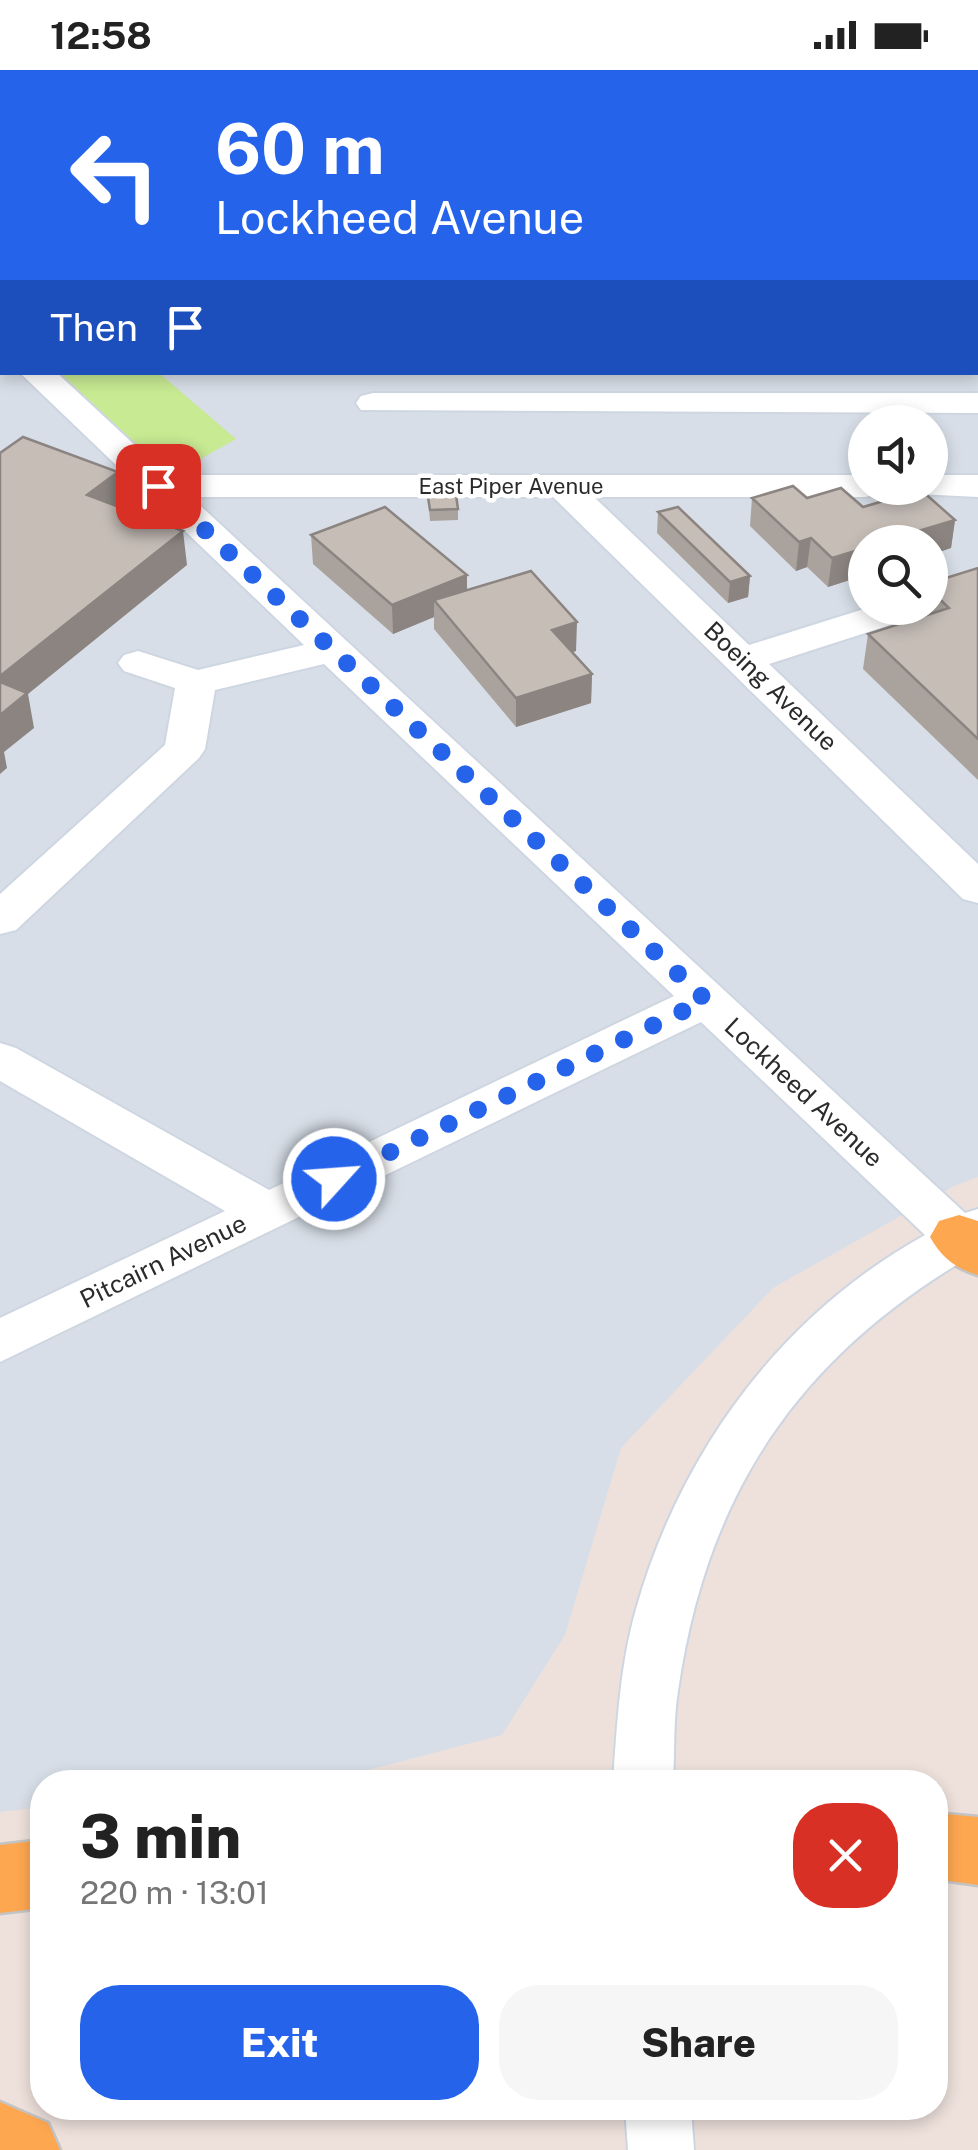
<!DOCTYPE html>
<html lang="en">
<head>
<meta charset="utf-8">
<style>
	body { margin:0; font-family:"Public Sans",sans-serif; background:#f6f6f6; color:#222; height:100vh; display:flex; flex-direction:column; font-size:38px; white-space:nowrap }
	* { box-sizing:border-box; margin:0 }
	p { font-size:32px; color:#767676 }
	.icon { flex:none; width:55px; height:55px; fill:none; stroke:currentColor; stroke-width:2; stroke-linecap:round; stroke-linejoin:round }
	.map { position:relative; flex:1; overflow:hidden }
	.panel { position:absolute; left:30px; top:1700px; width:918px; height:350px; display:flex; flex-direction:column; background:#fff; border-radius:40px; box-shadow:0 5px 15px #0003 }
	.panel>* { flex:none }
	.hud { position:absolute; left:0px; top:0px; width:980px; height:305px; box-shadow:0 5px 15px #0003; background:#2563eb; color:#fff; overflow:hidden }
	.buttons { position:absolute; left:848px; top:335px; display:grid; gap:20px }
	.buttons a { display:grid; place-items:center; width:100px; height:100px; border-radius:50%; background:#fff; box-shadow:0 5px 15px #0003; font-size:50px }
	.pin { position:absolute; display:grid; place-items:center; width:85px; height:85px; color:#fff; margin:-42px; border-radius:20px; box-shadow:0 5px 15px #0006 }
	.me { position:absolute; width:110px; margin:-55px; rotate:64deg; stroke-linejoin:round; filter:drop-shadow(0 0 8px #0008) }
	.turn { display:flex; align-items:center; gap:35px; height:210px; padding:0 50px; font-size:45px }
	.turn .icon { width:130px; height:130px; stroke-width:2.5 }
	.turn b { display:block; font-size:70px; line-height:85px }
	.then { display:flex; align-items:center; height:95px; padding:0 50px; background:#0003; gap:20px; font-size:38px }
	.round { display:grid; place-items:center; flex:none; width:105px; height:105px; border-radius:40px; background:#f6f6f6 }
	.headline { display:flex; align-items:center; justify-content:space-between; height:170px; padding:0 50px }
	h1 { font-size:60px; font-weight:800; line-height:75px }
	.action { display:flex; gap:20px; margin-top:auto; padding:20px 50px }
	.action a { flex:1; height:115px; border-radius:40px; background:#2563eb; color:#fff; font-size:40px; font-weight:800; line-height:115px; text-align:center }
	.action a+a { background:#f6f6f6; color:#222 }
	.status { display:flex; justify-content:space-between; align-items:center; height:70px; padding:0 50px; background:#fff; direction:ltr }
	.status svg { height:28px; fill:currentColor }
	.map>svg:first-child { display:block }
	.airport { fill:#d7dee7; fill-rule:evenodd }
	.green { fill:#c8ea93 }
	.lines { fill:none; stroke-linecap:round; stroke-linejoin:round }
	.minor-casing { stroke:#ced6e1; stroke-width:4 }
	.major-casing { stroke:#c4c4c4; stroke-width:5 }
	.minor { fill:#fff; fill-rule:evenodd }
	.major { fill:#fea751; fill-rule:evenodd }
	.wall { fill:#aaa39d }
	.shaded-wall { fill:#8b8480 }
	.building { fill:#c6bdb7; stroke:#8b8480; stroke-width:2.5 }
	.route { stroke:#2563eb; stroke-width:18; stroke-dasharray:0 32.4 }
	.labels { text-anchor:middle; stroke-width:9; stroke-linejoin:round; paint-order:stroke }
	.far-street-label { font-size:22px; fill:#2b2b2b; stroke:#fff }
	.street-label { font-size:25px; fill:#2b2b2b; stroke:#fff }
</style>
</head>
<body>
<div class="status"><b>12:58</b><svg viewBox="0 0 49 12"><path d="M0 12V9h3v3zM5 12V6h3v6zM10 12V3h3v9zM15 12V0h3v12zM26 1h20v11H26zM47 4h2v5h-2z"/></svg></div>
<div class="map">
<svg width="978" height="2080" viewBox="0 0 978 2080">
	<rect width="100%" height="100%" fill="#eee1dc"/>
	<path class="airport" d="M0,0H978V1107L952,1117L773,1218L621,1378L565,1565L502,1665L357,1703L268,1712H42V1737L0,1742ZM2,2H978V302H2ZM865,352H930V418H865ZM865,472H930V538H865Z"/>
	<polygon class="green" points="24,303 159,303 236,369 170,406"/>
	<g class="lines">
		<defs>
			<g id="minor">
				<polygon points="0,259 2,260 2,281 0,280"/>
				<path d="M19,302H56L167,405H865V418H882L878,424L865,427H594L749,575L867,538H924L918,546L769,594L978,794V833L963,829L553,427H191L965,1143L978,1139V1182C802,1283 707,1419 678,1621C673,1651 675,1682 673,1712H613C617,1654 620,1595 636,1539C681,1381 781,1245 925,1165L701,952L0,1292V1248L225,1141L0,1011V973L16,978L269,1120L674,926L324,594L215,620L205,679L199,688L16,860L0,864V824L165,675L175,618L124,601L118,593L124,585L138,581L198,600L304,575Z"/>
				<polygon points="373,323 978,323 978,343 361,340 356,333 361,326"/>
				<polygon points="930,405 978,405 978,427 917,424 913,418 930,418"/>
				<polygon points="625,2038 691,2038 694,2080 628,2080"/>
			</g>
			<g id="major">
				<path d="M959,1145L978,1151V1205C955,1198 942,1188 930,1167L939,1151Z"/>
				<polygon points="935,1743 978,1747 978,1815 935,1809"/>
				<polygon points="42,1770 42,1838 0,1843 0,1775"/>
				<polygon points="0,2032 48,2053 60,2080 0,2080"/>
			</g>
		</defs>
		<use href="#minor" class="minor-casing"/>
		<use href="#major" class="major-casing"/>
		<use href="#minor" class="minor"/>
		<use href="#major" class="major"/>
	</g>
	<g class="wall">
		<polygon points="428,427 458,439 458,450 430,451"/>
		<polygon points="752,428 807,428 955,450 951,478 930,485 930,472 865,472 865,505 828,517 807,497 796,501 750,456"/>
		<polygon points="658,442 750,506 748,527 728,533 657,463"/>
		<polygon points="311,465 467,505 467,520 576,581 572,582 592,604 591,633 516,657 434,559 434,547 393,564 313,494"/>
		<polygon points="978,498 978,710 863,599 868,564 919,548 920,538 930,538 930,513"/>
	</g>
	<g class="shaded-wall">
		<polygon points="118,402 122,436 92,459 87,425"/>
		<polygon points="955,450 951,478 930,485 930,472 882,472"/>
		<polygon points="183,461 187,495 28,624 34,658 4,682 7,698 0,704 0,606"/>
		<polygon points="811,468 807,497 796,501 799,472"/>
		<polygon points="865,478 865,505 828,517 832,488"/>
		<polygon points="467,505 467,534 434,530 434,547 393,564 392,535"/>
		<polygon points="750,506 748,527 728,533 730,512"/>
		<polygon points="577,552 576,581 552,589 552,560"/>
		<polygon points="592,604 591,633 516,657 516,628"/>
	</g>
	<g class="building">
		<polygon points="23,367 118,402 87,425 183,461 0,606 0,383"/>
		<polygon points="793,416 807,428 841,418 863,437 921,420 955,450 882,472 865,472 865,478 832,488 811,468 799,472 752,428"/>
		<polygon points="456,425 458,439 430,440 428,427"/>
		<polygon points="385,437 467,505 392,535 311,465"/>
		<polygon points="678,437 750,506 730,512 658,442"/>
		<polygon points="978,498 978,669 868,564 949,538 930,520 930,513"/>
		<polygon points="531,501 577,552 552,560 592,604 516,628 434,530"/>
		<polygon points="0,612 27,623 0,645"/>
	</g>
	<g class="lines">
		<polyline class="route" points="158,416 706,930 334,1109"/>
	</g>
	<g class="labels">
		<g class="far-street-label">
			<text x="511" y="424">East Piper Avenue</text>
		</g>
		<g class="street-label">
			<text transform="translate(771 616) rotate(44)" y="9">Boeing Avenue</text>
			<text transform="translate(804 1022) rotate(43)" y="9">Lockheed Avenue</text>
			<text transform="translate(163 1191) rotate(-26)" y="9">Pitcairn Avenue</text>
		</g>
	</g>
</svg>
<div class="buttons">
<a><svg class="icon" aria-label="sound" viewBox="0 0 24 24"><path d="M4 9h4l5-4v14l-5-4H4zM17 9q2 3 0 6"/></svg></a>
<a><svg class="icon" aria-label="search" viewBox="0 0 24 24"><circle cx="10" cy="10" r="6"/><path d="M15 15l6 6"/></svg></a>
</div>
<div class="pin" style="left:158px;top:416px;background:#d93025"><svg class="icon" aria-label="arrive" viewBox="0 0 24 24"><path d="M6 21V4h12l-3 4 3 4H6"/></svg></div>
<svg class="me" style="left:334px;top:1109px" viewBox="-20 -20 40 40"><circle r="17" fill="#2563eb" stroke="#fff" stroke-width="3"/><path d="M0-11L8 9 0 5-8 9z" fill="#fff"/></svg>
<div class="hud">
<div class="turn"><svg class="icon" aria-label="left" viewBox="0 0 24 24"><path d="M17 20v-9H6M10 6l-5 5 5 5"/></svg><div><b>60 m</b>Lockheed Avenue</div></div>
<div class="then">Then<svg class="icon" aria-label="arrive" viewBox="0 0 24 24"><path d="M6 21V4h12l-3 4 3 4H6"/></svg></div>
</div>
<section class="panel">
<div class="headline"><div><h1>3 min</h1><p>220 m · 13:01</p></div><a class="round" style="background:#d93025;color:#fff"><svg class="icon" aria-label="close" viewBox="0 0 24 24"><path d="M6 6l12 12M18 6L6 18"/></svg></a></div>
<div class="action"><a>Exit</a><a>Share</a></div>
</section>
</div>
</body>
</html>
